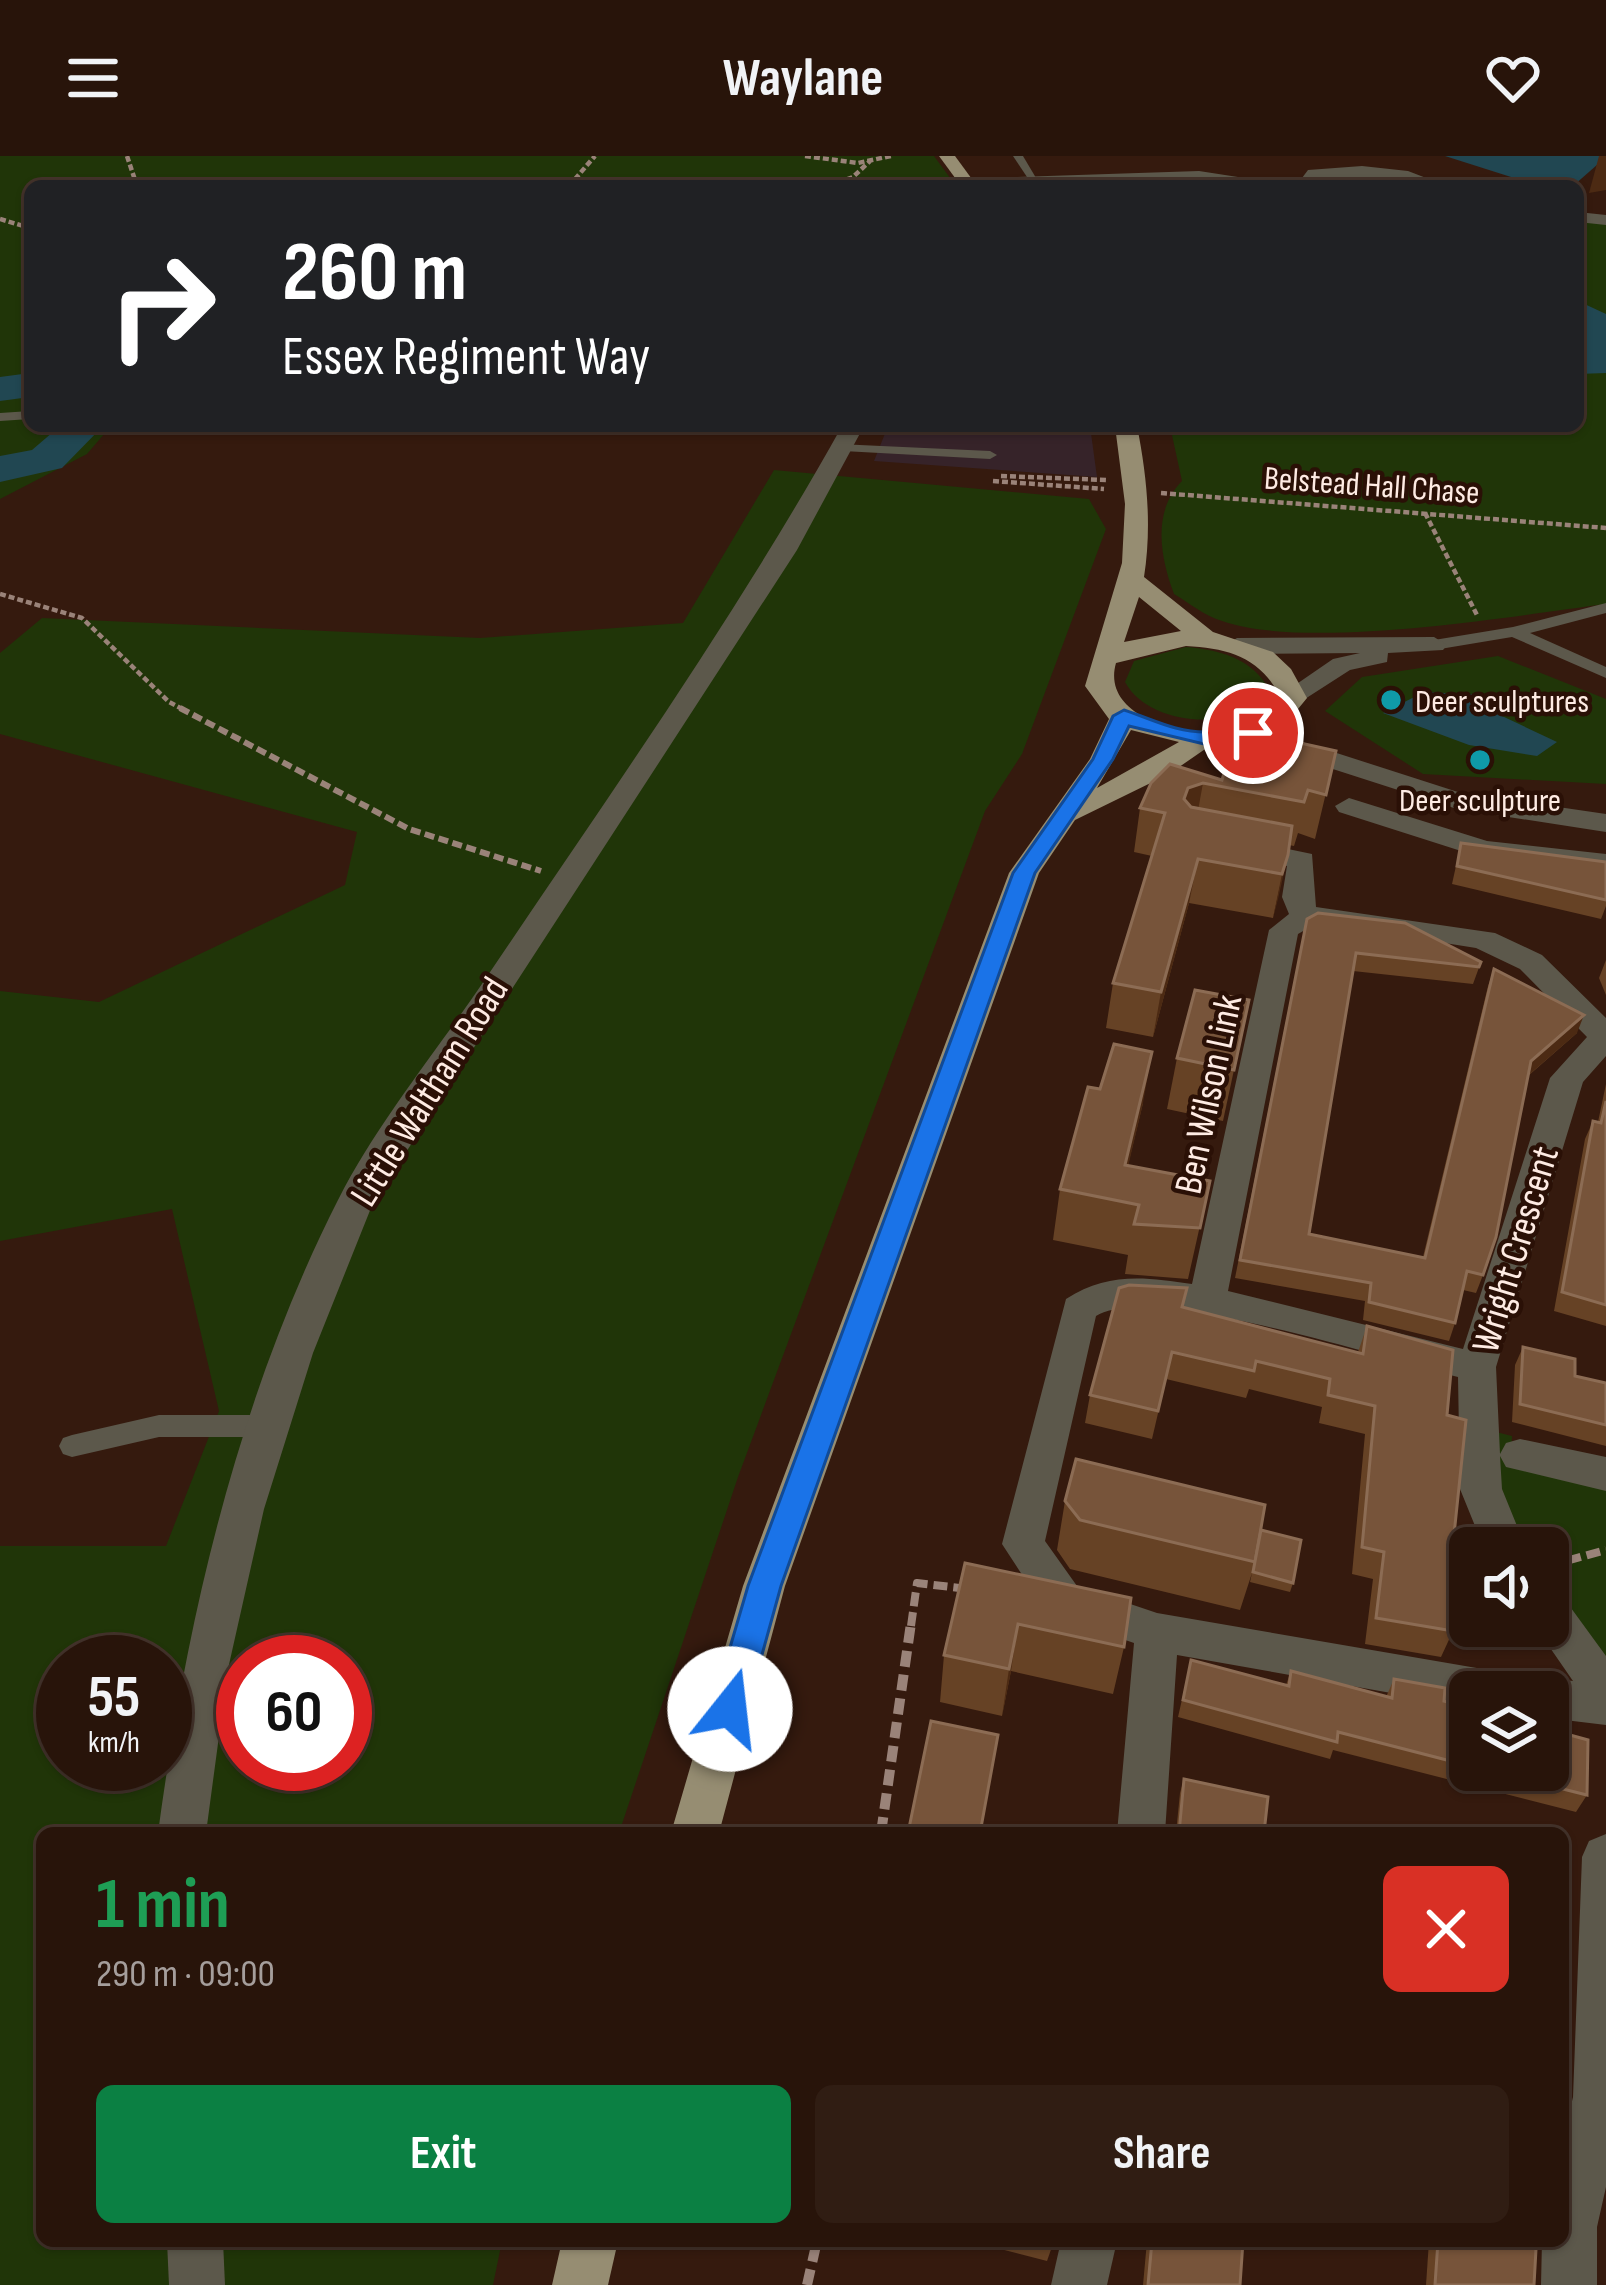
<!DOCTYPE html>
<html lang="en">
<head>
<meta charset="utf-8">
<style>
	body { margin:0; font-family:"Sofia Sans Condensed",sans-serif; background:#301d13; color:#f1f3f6; height:100vh; display:flex; flex-direction:column; font-size:45px; white-space:nowrap }
	* { box-sizing:border-box; margin:0 }
	p { font-size:39px; color:#a59e9c }
	.icon { flex:none; width:66px; height:66px; fill:none; stroke:currentColor; stroke-width:2; stroke-linecap:round; stroke-linejoin:round }
	.map { position:relative; flex:1; overflow:hidden }
	.side { position:absolute; left:36px; top:1671px; width:1533px; height:420px; display:flex; flex-direction:column; background:#28140a; border-radius:18px; box-shadow:0 3px 9px #0004,0 0 0 3px #44332b }
	.side>* { flex:none }
	.guide { position:absolute; left:24px; top:24px; width:1560px; height:252px; border-radius:18px; box-shadow:0 3px 9px #0004,0 0 0 3px #44332b; background:#202124; color:#fff; overflow:hidden }
	.buttons { position:absolute; left:1449px; top:1371px; display:grid; gap:24px }
	.buttons a { display:grid; place-items:center; width:120px; height:120px; border-radius:18px; background:#28140a; box-shadow:0 3px 9px #0004,0 0 0 3px #44332b; font-size:60px }
	.speed { position:absolute; left:36px; top:1479px; display:flex; gap:24px; font-size:60px; font-weight:700; text-align:center }
	.speed>* { display:grid; place-content:center; width:156px; height:156px; border-radius:50%; background:#28140a; box-shadow:0 3px 9px #0004,0 0 0 3px #44332b; line-height:1 }
	.speed small { font-size:30px; font-weight:400 }
	.speed .limit { border:18px solid #d22; background:#fff; color:#111 }
	.pin { position:absolute; display:grid; place-items:center; width:102px; height:102px; color:#fff; margin:-51px; border:6px solid #fff; border-radius:50%; box-shadow:0 3px 12px #0007 }
	.me { position:absolute; width:132px; margin:-66px; rotate:16deg; stroke-linejoin:round; filter:drop-shadow(0 0 9px #0008) }
	.turn { display:flex; align-items:center; gap:42px; height:252px; padding:0 60px; font-size:54px }
	.turn .icon { width:156px; height:156px; stroke-width:2.5 }
	.turn b { display:block; font-size:84px; line-height:102px }
	.round { display:grid; place-items:center; flex:none; width:126px; height:126px; border-radius:18px; background:#301d13 }
	.summary { display:flex; align-items:center; justify-content:space-between; height:204px; padding:0 60px }
	h1 { font-size:72px; font-weight:700; line-height:90px; color:#1e9e55 }
	.primary-button { display:flex; gap:24px; margin-top:auto; padding:24px 60px }
	.primary-button a { flex:1; height:138px; border-radius:18px; background:#0b8043; color:#fff; font-size:48px; font-weight:700; line-height:138px; text-align:center }
	.primary-button a+a { background:#301d13; color:#f1f3f6 }
	header { display:flex; justify-content:space-between; align-items:center; height:156px; padding:0 60px; background:#28140a; font-size:54px; font-weight:700 }
	.map>svg:first-child { display:block }
	.commercial { fill:#362329 }
	.green { fill:#203508; fill-rule:evenodd }
	.water { fill:#214752 }
	.lines { fill:none; stroke-linecap:round; stroke-linejoin:round }
	.river { fill:#214752; fill-rule:evenodd }
	.path-far3 { stroke:#9a8379; stroke-width:4.5; stroke-dasharray:6 3; stroke-linecap:butt }
	.path-far2 { stroke:#9a8379; stroke-width:6; stroke-dasharray:10 4.5; stroke-linecap:butt }
	.path-far1 { stroke:#9a8379; stroke-width:8; stroke-dasharray:14 6; stroke-linecap:butt }
	.path { stroke:#9a8379; stroke-width:10; stroke-dasharray:16 8; stroke-linecap:butt }
	.lane { fill:#5c584b; fill-rule:evenodd }
	.street { fill:#5c584b; fill-rule:evenodd }
	.primary { fill:#968d72; fill-rule:evenodd }
	.wall { fill:#664225 }
	.shaded-wall { fill:#4c2a13 }
	.building { fill:#77543a; stroke:#8c6c54; stroke-width:3 }
	.route { fill:#1a73e8; stroke:#114b97; stroke-width:3 }
	.culture-dot { fill:#0f9aa8; stroke:#2a1006; stroke-width:4.5 }
	.labels { text-anchor:middle; stroke-width:9; stroke-linejoin:round; paint-order:stroke }
	.far-street-label { font-size:33px; fill:#feebe3; stroke:#2a1006 }
	.far-poi-label { font-size:33px; fill:#feebe3; stroke:#2a1006; text-anchor:start }
	.street-label { font-size:39px; fill:#feebe3; stroke:#2a1006 }
</style>
</head>
<body>
<header><svg class="icon" aria-label="menu" viewBox="0 0 24 24"><path d="M4 6h16M4 12h16M4 18h16"/></svg>Waylane<svg class="icon" aria-label="heart" viewBox="0 0 24 24"><path d="M12 20l-8-8c-3-5 5-10 8-4 3-6 11-1 8 4z"/></svg></header>
<div class="map">
<svg width="1606" height="2129" viewBox="0 0 1606 2129">
	<rect width="100%" height="100%" fill="#351a0e"/>
	<polygon class="commercial" points="888,270 1090,270 1097,321 874,305"/>
	<g class="green">
		<polygon points="0,0 934,0 956,30 30,30 30,270 111,270 87,298 0,343"/>
		<path d="M1578,66L1606,67V448C1512,460 1308,495 1222,465C1205,460 1189,447 1174,438C1160,401 1152,355 1182,325L1170,270H1578Z"/>
		<path d="M774,314L1089,343L1106,373L1022,598L985,655L738,1321L619,1677H42V2085H502L493,2129H0V1390H166L219,1255L172,1053L0,1085V835L99,846L345,729L357,676L0,578V497L42,462L480,482L683,467ZM63,1506H165V1608H63ZM243,1506H345V1608H243Z"/>
		<path d="M1186,491C1219,494 1247,501 1266,528L1259,548C1222,574 1148,568 1125,526L1134,505Z"/>
		<polygon points="1498,500 1606,543 1606,628 1423,618 1325,555 1362,521"/>
		<polygon points="1488,1274 1512,1280 1511,1311 1606,1333 1606,1519 1548,1435 1548,1392 1522,1392 1496,1341"/>
	</g>
	<g class="water">
		<polygon points="1445,0 1606,0 1606,1 1573,30 1539,30"/>
		<polygon points="1578,145 1606,158 1606,217 1578,218"/>
		<polygon points="1424,536 1488,539 1502,560 1557,586 1537,600 1469,589 1383,557"/>
	</g>
	<g class="lines">
		<g class="river">
			<polygon points="30,217 30,241 0,245 0,221"/>
			<polygon points="60,270 103,270 62,312 0,326 0,300 32,294"/>
		</g>
		<g class="path-far3">
			<polyline points="127,0 137,30"/>
			<polyline points="805,0 858,7 891,0"/>
			<polyline points="569,30 595,0"/>
			<polyline points="830,30 853,21 870,5"/>
			<polyline points="0,63 30,72"/>
			<polyline points="1001,320 1106,324"/>
			<polyline points="993,325 1104,333"/>
			<polyline points="1161,337 1606,372"/>
			<polyline points="1425,357 1478,461"/>
			<polyline points="0,438 82,462 169,546 186,555"/>
		</g>
		<polyline class="path-far2" points="180,552 409,673 541,715"/>
		<g class="path-far1">
			<polyline points="1548,1410 1606,1394"/>
			<polyline points="911,1470 917,1427 968,1433"/>
		</g>
		<g class="path">
			<polyline points="881,1677 911,1467"/>
			<polyline points="807,2129 817,2085"/>
		</g>
		<g class="lane">
			<polygon points="1013,0 1023,0 1039,27 1031,27"/>
			<polygon points="30,255 30,263 0,265 0,257"/>
			<polygon points="838,288 990,295 997,299 990,303 843,295 836,291"/>
			<polygon points="1606,447 1606,457 1530,477 1606,511 1606,522 1512,481 1434,494 1426,489 1434,484 1513,471"/>
			<polygon points="159,1259 266,1259 275,1263 279,1270 275,1277 266,1281 159,1281 72,1301 63,1298 59,1290 63,1282 72,1279"/>
		</g>
		<g class="street">
			<polygon points="1362,10 1408,15 1447,30 1377,21 1319,22 1313,30 1009,26 1017,21 1199,15 1296,30 1308,14"/>
			<polygon points="1578,56 1606,59 1606,69 1578,66"/>
			<path d="M842,270H864L797,394L373,1047L313,1197L264,1353L228,1513L206,1677H158C187,1461 239,1239 338,1044C377,967 436,896 484,825C607,642 735,462 842,270Z"/>
			<polygon points="1434,481 1447,489 1443,494 1388,497 1387,506 1350,514 1294,550 1285,548 1285,536 1333,503 1360,497 1237,498 1224,490 1237,482"/>
			<polygon points="1290,582 1461,637 1606,658 1606,676 1457,653 1280,596 1276,590"/>
			<polygon points="1349,642 1487,685 1606,698 1606,716 1483,702 1339,656 1335,650"/>
			<path d="M1240,683L1312,698L1316,751L1495,777L1542,799L1606,862V900L1583,926L1496,1211L1500,1298L1506,1287L1520,1283L1606,1301V1335L1506,1311L1500,1300L1502,1333L1526,1392H1484L1460,1333L1458,1221C1390,1204 1147,1126 1096,1160L1045,1385L1077,1430L1157,1457L1500,1516L1516,1522L1522,1536H1470V1551L1177,1499L1165,1677H1117L1134,1487L1047,1457L1002,1388L1066,1143C1107,1116 1145,1121 1192,1128L1269,774L1289,758L1282,741L1287,710L1230,698L1226,692ZM1332,769L1476,792L1520,813L1587,881L1550,922L1463,1193L1228,1135L1298,778L1312,770Z"/>
			<polygon points="1548,1435 1563,1441 1606,1500 1606,1569 1548,1562 1548,1536 1528,1536 1532,1528 1548,1522 1573,1525 1535,1470 1548,1470"/>
			<polygon points="1606,1678 1606,2031 1597,2071 1597,2129 1541,2129 1542,2085 1563,2085 1563,1983 1573,1941 1582,1701 1589,1685"/>
			<polygon points="167,2085 223,2085 225,2129 169,2129"/>
			<polygon points="1061,2085 1117,2085 1107,2129 1051,2129"/>
		</g>
		<g class="primary">
			<polygon points="939,0 955,0 977,30 961,30"/>
			<path d="M1115,270H1137C1147,320 1152,370 1144,421L1213,476L1273,496L1291,513L1307,542L1280,575L1211,589L1169,618L1075,664L1039,717L785,1430L719,1677H671L743,1430L1009,717L1090,603L1109,563L1085,530L1122,407L1125,348ZM1139,441L1181,475L1124,486ZM1186,490C1229,492 1261,502 1281,542C1255,600 1095,579 1116,507ZM1131,574L1179,586L1097,632Z"/>
			<polygon points="562,2085 618,2085 608,2129 552,2129"/>
		</g>
	</g>
	<g class="wall">
		<polygon points="1336,595 1315,683 1298,677 1294,690 1289,689 1273,762 1189,747 1153,881 1106,872 1113,827 1152,700 1134,696 1140,652 1151,627 1222,624"/>
		<polygon points="1461,687 1606,706 1606,750 1601,763 1452,728"/>
		<polygon points="1303,780 1481,806 1473,828 1353,815 1309,1078 1423,1101 1488,830 1494,813 1577,877 1528,920 1483,1119 1476,1137 1463,1134 1455,1167 1449,1185 1363,1164 1365,1145 1235,1122"/>
		<polygon points="1606,804 1606,839 1599,822"/>
		<polygon points="1249,844 1223,965 1167,953 1177,902"/>
		<polygon points="1606,928 1606,1170 1554,1155 1585,983 1593,965 1598,966"/>
		<polygon points="1143,947 1128,1009 1210,1025 1188,1123 1125,1118 1128,1099 1053,1084 1060,1033"/>
		<polygon points="1183,1152 1358,1196 1367,1170 1447,1259 1453,1475 1441,1501 1365,1488 1373,1423 1352,1418 1365,1278 1319,1267 1322,1251 1249,1233 1246,1242 1166,1223 1152,1283 1085,1267 1090,1239"/>
		<polygon points="1523,1191 1575,1220 1606,1227 1606,1290 1512,1266 1515,1209"/>
		<polygon points="1065,1345 1261,1374 1293,1427 1290,1436 1250,1426 1252,1417 1240,1454 1070,1413 1057,1394"/>
		<polygon points="965,1407 1124,1491 1113,1538 1011,1515 1002,1560 940,1546 944,1499"/>
		<polygon points="1191,1504 1286,1529 1291,1515 1386,1541 1394,1523 1444,1545 1470,1552 1470,1614 1548,1614 1587,1639 1576,1656 1333,1594 1330,1603 1178,1561"/>
		<polygon points="1184,1623 1264,1677 1176,1677 1180,1637"/>
		<polygon points="969,2085 1054,2085 1047,2105"/>
		<polygon points="1147,2085 1247,2085 1242,2093 1240,2129 1143,2129"/>
		<polygon points="1429,2085 1511,2085 1534,2129 1426,2129"/>
	</g>
	<g class="shaded-wall">
		<polygon points="1599,0 1606,0 1606,34 1589,37"/>
		<polygon points="1203,627 1195,671 1184,643 1188,632"/>
		<polygon points="1288,699 1278,743 1273,762 1282,718"/>
		<polygon points="1198,703 1189,747 1153,881 1161,836"/>
		<polygon points="1584,859 1577,877 1524,923 1531,905"/>
		<polygon points="1152,896 1143,947 1120,1045 1125,1009"/>
		<polygon points="1018,1468 1011,1515 1002,1560 1009,1513"/>
	</g>
	<g class="building">
		<polygon points="1237,573 1336,595 1326,639 1308,634 1304,646 1203,627 1188,632 1184,643 1191,651 1292,670 1288,699 1282,718 1198,703 1161,836 1113,827 1165,657 1140,652 1151,627 1170,608 1222,624"/>
		<polygon points="1461,687 1606,706 1606,744 1457,710"/>
		<polygon points="1318,757 1405,767 1481,806 1479,811 1356,797 1309,1078 1425,1102 1494,813 1584,859 1531,905 1496,1081 1483,1119 1467,1115 1455,1167 1369,1146 1371,1127 1240,1104 1307,763"/>
		<polygon points="1195,834 1249,844 1234,914 1177,902"/>
		<polygon points="1114,888 1152,896 1125,1009 1210,1025 1200,1072 1134,1068 1139,1049 1060,1033 1088,931 1100,933"/>
		<polygon points="1606,945 1606,1149 1562,1136 1593,965 1601,967"/>
		<polygon points="1129,1129 1187,1132 1182,1151 1363,1198 1367,1170 1453,1194 1447,1259 1466,1264 1450,1417 1458,1419 1453,1475 1376,1462 1384,1396 1362,1391 1375,1250 1328,1239 1330,1223 1256,1205 1254,1215 1172,1196 1158,1255 1090,1239 1119,1132"/>
		<polygon points="1523,1191 1575,1203 1575,1220 1606,1227 1606,1269 1520,1248"/>
		<polygon points="1076,1303 1265,1349 1255,1406 1080,1364 1065,1345"/>
		<polygon points="1261,1374 1301,1384 1293,1427 1253,1416"/>
		<polygon points="965,1407 1131,1442 1124,1491 1018,1468 1009,1513 944,1499"/>
		<polygon points="1191,1504 1289,1530 1291,1515 1392,1542 1394,1523 1445,1532 1444,1545 1470,1552 1470,1610 1338,1576 1337,1586 1183,1544"/>
		<polygon points="931,1565 998,1579 980,1677 908,1677"/>
		<polygon points="1548,1573 1588,1584 1587,1639 1487,1614 1548,1614"/>
		<polygon points="1184,1623 1268,1641 1264,1677 1179,1677"/>
		<polygon points="1152,2085 1243,2085 1240,2129 1148,2129"/>
		<polygon points="1438,2085 1511,2085 1536,2093 1534,2129 1435,2129"/>
	</g>
	<path class="route" d="M1124,554C1152,563 1177,577 1208,576C1226,575 1248,566 1263,577L1204,588L1129,570L1113,603L1035,717L781,1430L747,1553L742,1564L730,1569L717,1564L712,1553L748,1430L1013,717L1093,603L1113,560Z"/>
	<g class="culture-dot">
		<circle cx="1391" cy="544" r="12"/>
		<circle cx="1480" cy="604" r="12"/>
	</g>
	<g class="labels">
		<g class="far-street-label">
			<text transform="translate(1372 328) rotate(4)" y="12">Belstead Hall Chase</text>
		</g>
		<g class="far-poi-label">
			<text x="1415" y="556">Deer sculptures</text>
			<text x="1480" y="655" text-anchor="middle">Deer sculpture</text>
		</g>
		<g class="street-label">
			<text transform="translate(428 935) rotate(-58)" y="14">Little Waltham Road</text>
			<text transform="translate(1207 938) rotate(-78)" y="14">Ben Wilson Link</text>
			<text transform="translate(1514 1093) rotate(-73)" y="14">Wright Crescent</text>
		</g>
	</g>
</svg>
<div class="buttons">
<a><svg class="icon" aria-label="sound" viewBox="0 0 24 24"><path d="M4 9h4l5-4v14l-5-4H4zM17 9q2 3 0 6"/></svg></a>
<a><svg class="icon" aria-label="layers" viewBox="0 0 24 24"><path d="M12 4l9 5-9 5-9-5zM3 14l9 5 9-5"/></svg></a>
</div>
<div class="speed"><div>55<small>km/h</small></div><div class="limit">60</div></div>
<div class="pin" style="left:1253px;top:577px;background:#d93025"><svg class="icon" aria-label="arrive" viewBox="0 0 24 24"><path d="M6 21V4h12l-3 4 3 4H6"/></svg></div>
<svg class="me" style="left:730px;top:1553px" viewBox="-20 -20 40 40"><circle r="19" fill="#fff"/><path d="M0-13L10 11 0 6-10 11z" fill="#1a73e8"/></svg>
<div class="guide">
<div class="turn"><svg class="icon" aria-label="right" viewBox="0 0 24 24"><path d="M7 20v-9h11M14 6l5 5-5 5"/></svg><div><b>260 m</b>Essex Regiment Way</div></div>
</div>
<section class="side">
<div class="summary"><div><h1>1 min</h1><p>290 m · 09:00</p></div><a class="round" style="background:#d93025;color:#fff"><svg class="icon" aria-label="close" viewBox="0 0 24 24"><path d="M6 6l12 12M18 6L6 18"/></svg></a></div>
<div class="primary-button"><a>Exit</a><a>Share</a></div>
</section>
</div>
</body>
</html>
